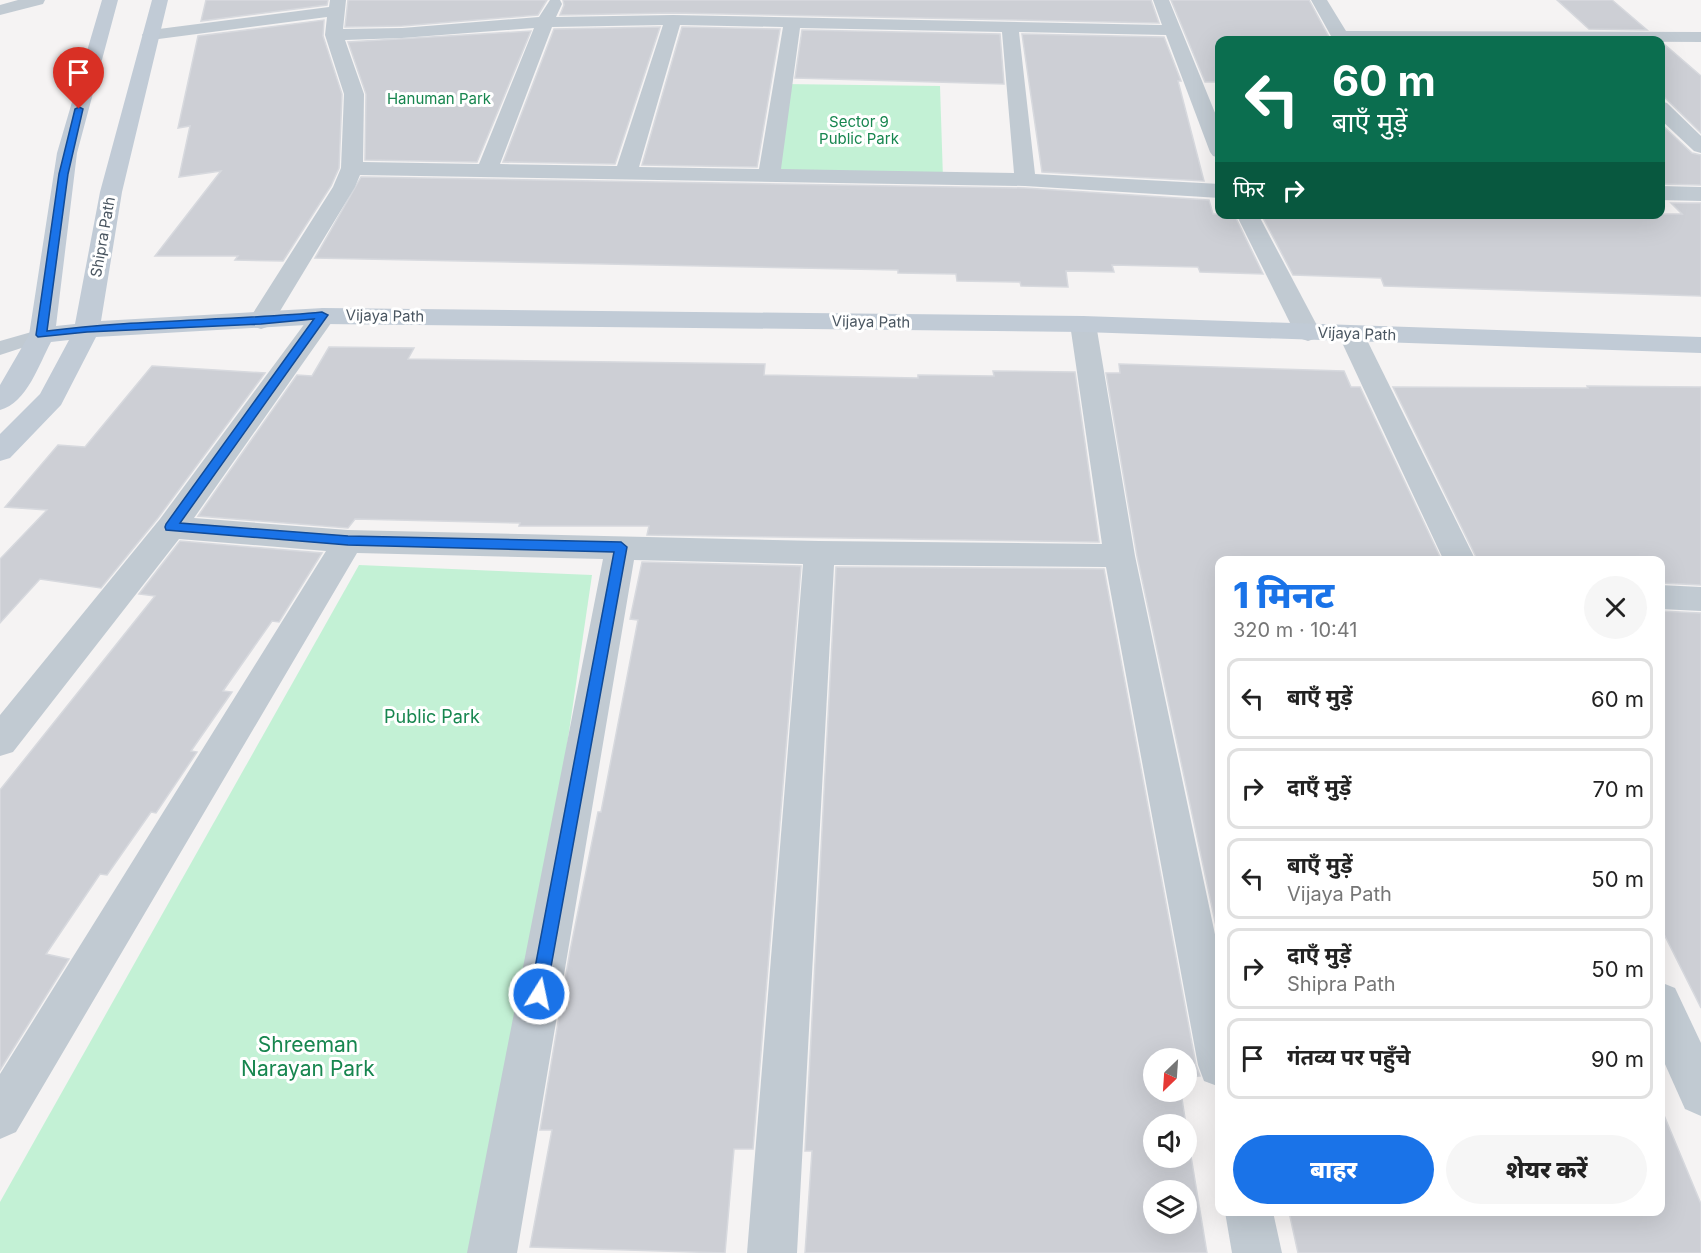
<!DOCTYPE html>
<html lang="hi">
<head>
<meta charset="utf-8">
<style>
	body { margin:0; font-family:Inter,"Noto Sans Devanagari",sans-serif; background:#f6f6f6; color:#222; height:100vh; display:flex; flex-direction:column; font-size:22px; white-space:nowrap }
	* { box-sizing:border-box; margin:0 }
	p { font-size:20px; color:#767676 }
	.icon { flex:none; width:33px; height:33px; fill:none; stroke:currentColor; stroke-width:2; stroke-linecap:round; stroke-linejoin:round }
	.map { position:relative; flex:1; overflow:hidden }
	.sheet { position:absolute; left:1215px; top:556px; width:450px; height:660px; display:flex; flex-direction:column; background:#fff; border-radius:12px; box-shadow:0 6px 24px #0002 }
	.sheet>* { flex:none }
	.hud { position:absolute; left:1215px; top:36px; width:450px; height:183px; border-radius:12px; box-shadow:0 6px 24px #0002; background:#0b6e4f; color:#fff; overflow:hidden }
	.needle { width:39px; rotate:205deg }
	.buttons { position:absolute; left:1143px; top:1048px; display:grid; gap:12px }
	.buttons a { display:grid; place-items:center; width:54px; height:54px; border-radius:50%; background:#fff; box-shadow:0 6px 24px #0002; font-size:30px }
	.pin { position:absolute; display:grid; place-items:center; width:51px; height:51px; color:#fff; margin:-62px -26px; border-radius:50% 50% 50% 0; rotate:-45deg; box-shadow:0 0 6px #0007 }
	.pin .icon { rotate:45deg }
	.me { position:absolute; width:66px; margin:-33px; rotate:10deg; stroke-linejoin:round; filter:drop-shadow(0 0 4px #0008) }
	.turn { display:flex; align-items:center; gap:21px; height:126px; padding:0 18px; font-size:27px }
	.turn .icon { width:78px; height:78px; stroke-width:2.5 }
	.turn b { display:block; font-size:42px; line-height:51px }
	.then { display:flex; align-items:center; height:57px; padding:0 18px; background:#0003; gap:12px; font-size:22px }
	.round { display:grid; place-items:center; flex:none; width:63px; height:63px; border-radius:32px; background:#f6f6f6 }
	.headline { display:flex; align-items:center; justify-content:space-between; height:102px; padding:0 18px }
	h1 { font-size:36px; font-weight:800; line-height:45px; color:#1a73e8 }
	.button { display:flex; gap:12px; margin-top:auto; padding:12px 18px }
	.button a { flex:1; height:69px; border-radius:36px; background:#1a73e8; color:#fff; font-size:24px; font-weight:800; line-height:69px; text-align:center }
	.button a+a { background:#f6f6f6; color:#222 }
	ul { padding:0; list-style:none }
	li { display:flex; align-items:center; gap:18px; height:81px; margin:0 12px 9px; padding:0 6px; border:3px solid #e0e0e0; border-radius:12px }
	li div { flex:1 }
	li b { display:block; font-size:22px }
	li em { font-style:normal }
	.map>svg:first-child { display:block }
	.green { fill:#c3f1d5 }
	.building { fill:#cdcfd5; stroke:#d7d9de; stroke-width:1.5; fill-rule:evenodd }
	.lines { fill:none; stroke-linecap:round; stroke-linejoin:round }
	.lane { fill:#c1cad2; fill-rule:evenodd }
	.street { fill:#c1cad2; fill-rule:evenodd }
	.secondary { fill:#c1cbd6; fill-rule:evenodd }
	.route { fill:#1a73e8; stroke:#114b97; stroke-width:1.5 }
	.labels { text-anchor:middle; stroke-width:6; stroke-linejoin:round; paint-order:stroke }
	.far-park-label { font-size:15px; fill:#17864f; stroke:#fff }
	.far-street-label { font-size:15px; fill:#4a5661; stroke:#fff }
	.park-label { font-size:18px; fill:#17864f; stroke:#fff }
	.near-park-label { font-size:21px; fill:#17864f; stroke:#fff }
</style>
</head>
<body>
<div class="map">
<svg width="1701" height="1253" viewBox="0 0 1701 1253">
	<rect width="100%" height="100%" fill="#f5f3f3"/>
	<g class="green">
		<polygon points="783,84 940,86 943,179 769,176"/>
		<polygon points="359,565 592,575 549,868 468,1253 0,1253 0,1202"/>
	</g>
	<g class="building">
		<polygon points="206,0 328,0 327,5 201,21"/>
		<polygon points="348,0 547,0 538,15 402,26 345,27"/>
		<polygon points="563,0 1151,0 1159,23 673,13 560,15 564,5"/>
		<polygon points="1171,0 1309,0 1329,37 1334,40 1220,40 1220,82 1205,82"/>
		<polygon points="1557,0 1612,0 1647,30 1589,29"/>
		<polygon points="324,20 323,36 342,94 339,168 331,186 283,261 235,260 238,256 155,256 221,171 179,177 190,126 178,128 198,36"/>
		<polygon points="660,27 615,164 503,162 554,29"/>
		<polygon points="682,27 780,29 757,167 642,165"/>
		<polygon points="802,30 1000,34 1004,84 795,78"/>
		<polygon points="531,31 477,162 365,160 366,94 348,42"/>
		<polygon points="1022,34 1164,37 1181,81 1178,81 1204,181 1042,172"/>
		<polygon points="1660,44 1664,44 1701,76 1701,133 1660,93"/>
		<polygon points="1660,123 1692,153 1701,155 1701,185 1660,184"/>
		<polygon points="361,177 1025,188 1209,200 1213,214 1234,214 1263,274 1200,272 1198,267 1112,265 1114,272 1066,271 1068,287 1021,286 1020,282 957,281 956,274 898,273 898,270 315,258"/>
		<polygon points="1671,203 1701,203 1701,296 1384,286 1381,278 1293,275 1261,214 1682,214"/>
		<polygon points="329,347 414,348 408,359 765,364 764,375 918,378 918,375 994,376 993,371 1075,372 1099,542 647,535 649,526 519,526 520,523 355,519 348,528 198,516 297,375 312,376"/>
		<polygon points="1119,364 1344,371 1351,387 1360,387 1442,561 1220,561 1220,945 1137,556 1106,373 1120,373"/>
		<polygon points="152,366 265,373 158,518 101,588 40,579 0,623 0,559 47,510 5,507 58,445 85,447"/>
		<polygon points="1587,386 1701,387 1701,585 1660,583 1660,561 1478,561 1393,387 1588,388"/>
		<polygon points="180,541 322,553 279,622 272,621 223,691 232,692 191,751 197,752 156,813 151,812 107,875 100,874 46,954 69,959 0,1070 0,790 155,596 139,594"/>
		<polygon points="642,562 801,566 753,1149 734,1149 725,1253 530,1247 552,1130 540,1130 570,951 598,812 601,812 638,620 630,619"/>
		<path d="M836,567L1104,569L1196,1065L1200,1076L1186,1078V1059H1154V1092H1181L1186,1125H1154V1158H1186V1126L1207,1253H805L812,1151H805ZM1154,1191H1186V1224H1154Z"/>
		<polygon points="1660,611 1701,613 1701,1008 1660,926"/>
		<polygon points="1661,1108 1701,1204 1701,1253 1298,1253 1289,1212 1660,1212"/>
	</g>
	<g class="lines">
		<polygon class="lane" points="42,329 49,331 52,335 49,339 0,355 0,341"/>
		<g class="street">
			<polygon points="18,0 45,0 43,4 0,15 0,5"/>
			<path d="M330,0H346L343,29L402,28L539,17L550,0H560L562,4L556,17L673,15L1162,25L1153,0H1169L1220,125V158L1213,156L1210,152L1166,35L1019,32L1035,174L1220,184V198L1025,186L360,175L355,187L274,321L270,326L261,329L252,326L248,321L333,187L341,168L344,94L325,35L327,17L151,40L145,39L142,35L145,31L151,30L329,7ZM663,25L617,166L500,164L552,27ZM680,25L783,27L759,169L639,167ZM534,28L479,164L363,162L364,94L345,40L402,38ZM800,28L1002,32L1014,173L781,169Z"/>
			<polygon points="1311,0 1327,0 1346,31 1701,32 1701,42 1337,40 1331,36"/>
			<polygon points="1660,101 1667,103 1701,136 1701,153 1694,151 1660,119"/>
			<polygon points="1660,186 1701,187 1701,201 1660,200"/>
			<polygon points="1236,214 1258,214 1321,333 1317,338 1308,341 1299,338 1295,333"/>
			<polygon points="323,308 332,311 336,316 194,518 348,530 819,541 1102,544 1070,324 1074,319 1083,316 1092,319 1096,324 1135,556 1220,958 1220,1087 1204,1081 1198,1065 1106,567 834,565 797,1253 747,1253 803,564 634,560 517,1253 467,1253 603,559 357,553 16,1132 0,1139 0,1074 326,551 179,539 13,752 0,756 0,715 160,519 314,311"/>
			<polygon points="1351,326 1360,329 1364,334 1476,561 1444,561 1338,334 1342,329"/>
			<polygon points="1660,585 1701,587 1701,611 1660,609"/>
			<polygon points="1660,982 1675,988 1701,1043 1701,1116 1685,1109 1660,1053"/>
			<polygon points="1225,1212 1273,1212 1282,1253 1232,1253"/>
		</g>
		<path class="secondary" d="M102,0H118L77,153L56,326L75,324L100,192L152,0H168L122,192L101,321L323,308L1083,316L1701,337V353L1083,332L323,324L96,337L61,405L10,458L0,461V434L40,394L69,340L51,342C39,364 27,403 0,410V385L29,335L57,153Z"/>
	</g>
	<path class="route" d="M79,107L83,109L68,174L47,331C138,319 231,321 322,312L328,315L180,523L348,536L621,542L627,547L545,1000L539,1003L533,1000L530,994L614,552L348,545L166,530L165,527L166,524L314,319L261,324L87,332L38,337L36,335L59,174L75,109Z"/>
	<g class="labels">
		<g class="far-park-label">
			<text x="439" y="104">Hanuman Park</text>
			<text x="859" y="127">Sector 9<tspan x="859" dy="17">Public Park</tspan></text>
		</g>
		<g class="far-street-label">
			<text transform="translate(103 237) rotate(-80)" y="5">Shipra Path</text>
			<text transform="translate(385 316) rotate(1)" y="5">Vijaya Path</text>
			<text transform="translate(871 322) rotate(1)" y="5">Vijaya Path</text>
			<text transform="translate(1357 334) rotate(2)" y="5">Vijaya Path</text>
		</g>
		<g class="park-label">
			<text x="432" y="723">Public Park</text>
		</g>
		<g class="near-park-label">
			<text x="308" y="1052">Shreeman<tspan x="308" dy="24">Narayan Park</tspan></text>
		</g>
	</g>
</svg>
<div class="buttons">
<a><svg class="needle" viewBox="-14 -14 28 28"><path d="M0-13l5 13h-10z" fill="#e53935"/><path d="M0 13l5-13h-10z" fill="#767676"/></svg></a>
<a><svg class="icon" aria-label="sound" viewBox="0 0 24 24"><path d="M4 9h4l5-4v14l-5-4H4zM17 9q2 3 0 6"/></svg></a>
<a><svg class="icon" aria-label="layers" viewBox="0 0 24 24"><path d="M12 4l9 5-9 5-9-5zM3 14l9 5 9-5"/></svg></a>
</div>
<div class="pin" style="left:79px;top:109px;background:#d93025"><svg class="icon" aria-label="arrive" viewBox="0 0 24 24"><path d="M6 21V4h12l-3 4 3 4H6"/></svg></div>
<svg class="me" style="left:539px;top:994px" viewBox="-20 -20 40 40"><circle r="17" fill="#1a73e8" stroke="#fff" stroke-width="3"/><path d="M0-11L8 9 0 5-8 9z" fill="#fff"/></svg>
<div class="hud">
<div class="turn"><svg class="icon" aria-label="left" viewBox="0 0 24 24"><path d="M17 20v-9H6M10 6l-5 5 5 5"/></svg><div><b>60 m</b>बाएँ मुड़ें</div></div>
<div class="then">फिर<svg class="icon" aria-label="right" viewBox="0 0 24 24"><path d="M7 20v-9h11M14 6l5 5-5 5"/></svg></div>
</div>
<section class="sheet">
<div class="headline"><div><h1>1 मिनट</h1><p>320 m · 10:41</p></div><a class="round"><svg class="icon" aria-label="close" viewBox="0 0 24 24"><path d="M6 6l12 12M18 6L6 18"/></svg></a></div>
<ul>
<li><svg class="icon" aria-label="left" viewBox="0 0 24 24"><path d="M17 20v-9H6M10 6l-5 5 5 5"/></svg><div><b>बाएँ मुड़ें</b></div><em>60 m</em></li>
<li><svg class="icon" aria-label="right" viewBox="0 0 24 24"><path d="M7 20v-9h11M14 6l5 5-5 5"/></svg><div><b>दाएँ मुड़ें</b></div><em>70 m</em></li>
<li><svg class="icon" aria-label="left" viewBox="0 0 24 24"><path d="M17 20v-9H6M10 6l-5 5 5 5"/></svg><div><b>बाएँ मुड़ें</b><p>Vijaya Path</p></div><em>50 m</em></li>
<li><svg class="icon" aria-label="right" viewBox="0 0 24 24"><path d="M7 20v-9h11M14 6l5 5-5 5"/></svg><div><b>दाएँ मुड़ें</b><p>Shipra Path</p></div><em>50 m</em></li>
<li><svg class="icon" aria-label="arrive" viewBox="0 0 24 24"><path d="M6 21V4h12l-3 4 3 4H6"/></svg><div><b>गंतव्य पर पहुँचे</b></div><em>90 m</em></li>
</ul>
<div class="button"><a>बाहर</a><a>शेयर करें</a></div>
</section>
</div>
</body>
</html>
